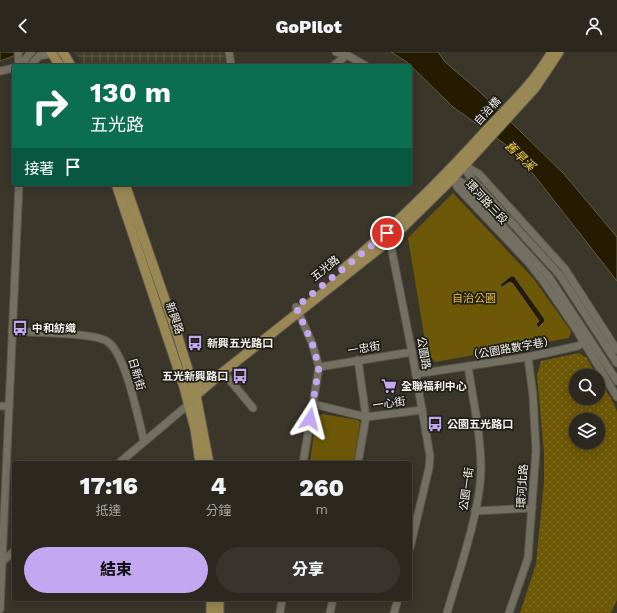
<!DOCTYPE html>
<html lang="zh-TW">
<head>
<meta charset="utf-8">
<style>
	body { margin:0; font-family:"Work Sans","Noto Sans TC",sans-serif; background:#38342d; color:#f1f3f6; height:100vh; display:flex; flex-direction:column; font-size:15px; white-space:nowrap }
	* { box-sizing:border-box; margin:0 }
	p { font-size:13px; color:#a6a6a5 }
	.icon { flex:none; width:22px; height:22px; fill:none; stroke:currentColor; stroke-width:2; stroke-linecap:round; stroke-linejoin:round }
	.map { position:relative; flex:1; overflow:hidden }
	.sheet { position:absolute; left:12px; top:409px; width:400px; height:140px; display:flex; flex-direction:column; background:#2c2820; border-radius:4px; box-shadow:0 2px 10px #0003,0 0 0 1px #48443e }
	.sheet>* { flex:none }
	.banner { position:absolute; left:12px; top:12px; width:400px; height:122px; border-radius:4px; box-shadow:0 2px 10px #0003,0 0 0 1px #48443e; background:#0b6e4f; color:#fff; overflow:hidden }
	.controls { position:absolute; left:569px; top:317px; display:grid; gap:8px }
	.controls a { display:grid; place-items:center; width:36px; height:36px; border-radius:50%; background:#2c2820; box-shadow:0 2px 10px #0003,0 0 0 1px #48443e; font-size:20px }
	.pin { position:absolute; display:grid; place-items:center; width:34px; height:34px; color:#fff; margin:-17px; border:2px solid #fff; border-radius:50%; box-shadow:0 1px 4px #0007 }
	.me { position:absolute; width:44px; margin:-22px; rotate:9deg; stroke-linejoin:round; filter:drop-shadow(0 0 3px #0008) }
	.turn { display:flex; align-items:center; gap:14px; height:84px; padding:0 12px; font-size:18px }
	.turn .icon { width:52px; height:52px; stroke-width:2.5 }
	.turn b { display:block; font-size:28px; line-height:34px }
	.then { display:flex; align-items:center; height:38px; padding:0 12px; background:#0003; gap:8px; font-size:15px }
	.eta { display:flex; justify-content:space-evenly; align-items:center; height:68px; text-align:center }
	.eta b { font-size:24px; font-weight:800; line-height:28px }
	.button { display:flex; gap:8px; margin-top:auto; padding:8px 12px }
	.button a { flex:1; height:46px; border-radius:24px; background:#c4a7f1; color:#111; font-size:16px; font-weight:800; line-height:46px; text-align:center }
	.button a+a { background:#38342d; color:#f1f3f6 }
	header { display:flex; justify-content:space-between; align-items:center; height:52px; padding:0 12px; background:#2c2820; font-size:18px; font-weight:800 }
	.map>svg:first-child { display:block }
	.industrial { fill:url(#industrial-grid) }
	.grass { fill:url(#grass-dots); fill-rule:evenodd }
	.park { fill:#6d5807 }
	.water { fill:#251b00; stroke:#645c47 }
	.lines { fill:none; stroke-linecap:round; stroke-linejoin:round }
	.minor-casing { stroke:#58554b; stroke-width:9 }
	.major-casing { stroke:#58554b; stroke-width:11 }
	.minor { stroke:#736f61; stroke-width:7 }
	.major { stroke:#998854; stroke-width:9 }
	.route { stroke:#c4a7f1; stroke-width:7; stroke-dasharray:0 12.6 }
	.labels { text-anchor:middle; stroke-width:3.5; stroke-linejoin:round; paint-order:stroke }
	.street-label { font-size:11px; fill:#f6f3ec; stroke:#201e18 }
	.park-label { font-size:11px; fill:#eec52e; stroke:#201e18 }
	.poi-label { font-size:11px; font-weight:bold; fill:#f6f3ec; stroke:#201e18; text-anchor:start }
	.water-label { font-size:12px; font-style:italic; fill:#fdd343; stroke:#201e18 }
</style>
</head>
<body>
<header><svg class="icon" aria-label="back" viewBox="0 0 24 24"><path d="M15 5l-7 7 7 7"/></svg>GoPilot<svg class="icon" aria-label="person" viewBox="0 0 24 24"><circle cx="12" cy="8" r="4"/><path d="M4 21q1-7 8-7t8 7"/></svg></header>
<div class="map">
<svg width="617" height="561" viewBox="0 0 617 561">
	<defs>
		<pattern id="industrial-grid" width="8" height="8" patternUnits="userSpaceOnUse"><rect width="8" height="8" fill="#443e2c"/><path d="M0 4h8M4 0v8" fill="none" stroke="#605a4b"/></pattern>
		<pattern id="grass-dots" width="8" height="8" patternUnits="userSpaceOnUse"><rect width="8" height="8" fill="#6d5807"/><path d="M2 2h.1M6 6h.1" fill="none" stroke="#82702b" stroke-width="1.8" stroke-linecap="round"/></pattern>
	</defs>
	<rect width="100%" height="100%" fill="#3a362a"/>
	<polygon class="industrial" points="76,0 224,0 226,14 83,14"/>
	<path class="grass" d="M579,301L587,306L597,324H576V346H598V325L614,352L617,360V548L611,561H520L536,512L544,430V400L537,324L541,309ZM576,368H598V390H576Z"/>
	<g class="park">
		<polygon points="453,141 533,226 571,279 569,286 435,310 427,301 408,186"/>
		<polygon points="322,362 358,368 360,370 354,411 310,411 316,366"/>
	</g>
	<g class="water">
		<polygon points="0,0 24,0 0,9"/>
		<polygon points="391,0 438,0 445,10 480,40 564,122 617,185 617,229 516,100 453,55 407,10"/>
		<polygon points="511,224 514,224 544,266 545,269 538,276 536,272 539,269 513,232 510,230 502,235 500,233"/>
	</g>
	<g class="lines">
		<defs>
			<g id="minor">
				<polyline points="18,0 19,14"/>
				<polyline points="229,0 231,14"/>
				<polyline points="336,0 347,3 366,14"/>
				<polyline points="24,14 24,9 31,0"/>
				<polyline points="30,14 39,4 59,0"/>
				<polyline points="333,14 347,3"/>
				<polyline points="0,19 14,16"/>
				<polyline points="461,110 470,125 559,222 617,311"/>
				<polyline points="464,113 479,122 565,217 617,298"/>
				<polyline points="452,125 463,131 549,225 617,329"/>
				<polyline points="453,126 458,136 529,211 543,229 574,274 617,345"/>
				<polyline points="389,184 412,300 430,404 429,416 410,496"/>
				<polyline points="296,255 312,291 319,315 303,411"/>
				<path d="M12,279C31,281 95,280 108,290C126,303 138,366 144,389"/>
				<polyline points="319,315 412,300"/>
				<polyline points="223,320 253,356"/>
				<polyline points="416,322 528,305 578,294 586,289"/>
				<polyline points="313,352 366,365 422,358"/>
				<polyline points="0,354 9,354"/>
				<polyline points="119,411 189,352"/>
				<polyline points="358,411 366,365 358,308"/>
				<polyline points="475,459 532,456"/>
				<polyline points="3,509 14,499"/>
				<polyline points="0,557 19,132"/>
				<polyline points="280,561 282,547"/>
				<polyline points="330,561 333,547"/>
				<polyline points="394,561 398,547"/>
				<path d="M447,561C459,519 480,460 481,418C481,383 473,348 468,314"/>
				<polyline points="509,561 528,506 536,399 533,344 528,305"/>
			</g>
			<g id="major">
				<polyline points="51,0 60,14"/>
				<polyline points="63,0 71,14"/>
				<polyline points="116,132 184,335 195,377 200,411"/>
				<polyline points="125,132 178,285 196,343 209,411"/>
				<path d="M343,217C396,173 443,126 489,75C511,52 534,30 550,3"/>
				<polyline points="191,347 194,336 210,324"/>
				<polyline points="189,352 196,343 223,320 390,188 453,126 535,36 559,0"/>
				<polyline points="211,547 211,561"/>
				<polyline points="219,547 219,561"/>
			</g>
		</defs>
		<use href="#minor" class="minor-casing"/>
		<use href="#major" class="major-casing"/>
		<use href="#minor" class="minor"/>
		<use href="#major" class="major"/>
	</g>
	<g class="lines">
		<polyline class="route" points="310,367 319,315 312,291 296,255 387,181"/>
	</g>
	<defs>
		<symbol id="bus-bare" viewBox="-9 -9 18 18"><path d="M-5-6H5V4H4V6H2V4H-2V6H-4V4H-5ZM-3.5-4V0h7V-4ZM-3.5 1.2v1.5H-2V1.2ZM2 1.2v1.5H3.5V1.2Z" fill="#c4a7f1" stroke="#201e18" stroke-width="2.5" paint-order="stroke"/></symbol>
		<symbol id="supermarket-bare" viewBox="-9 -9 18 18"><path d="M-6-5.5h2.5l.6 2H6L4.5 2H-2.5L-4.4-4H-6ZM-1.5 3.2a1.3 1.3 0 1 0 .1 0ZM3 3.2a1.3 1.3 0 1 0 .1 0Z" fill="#c4a7f1" stroke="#201e18" stroke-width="2.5" paint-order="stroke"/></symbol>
	</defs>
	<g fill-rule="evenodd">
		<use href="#bus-bare" x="9" y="265" width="22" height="22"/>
		<use href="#bus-bare" x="184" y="280" width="22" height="22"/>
		<use href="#bus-bare" x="229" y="313" width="22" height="22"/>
		<use href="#supermarket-bare" x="378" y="323" width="22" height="22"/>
		<use href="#bus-bare" x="424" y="361" width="22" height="22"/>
	</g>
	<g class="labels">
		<g class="street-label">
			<text transform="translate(487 59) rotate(-48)" y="4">自治橋</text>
			<text transform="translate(487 150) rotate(47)" y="4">環河路三段</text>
			<text transform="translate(325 216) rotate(-39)" y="4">五光路</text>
			<text transform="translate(175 266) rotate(71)" y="4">新興路</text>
			<text transform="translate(364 296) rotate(-9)" y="4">一忠街</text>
			<text transform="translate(511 296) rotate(-10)" y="4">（公園路數字巷）</text>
			<text transform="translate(424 301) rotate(80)" y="4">公園路</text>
			<text transform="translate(137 322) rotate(74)" y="4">日新街</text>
			<text transform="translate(389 351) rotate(-8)" y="4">一心街</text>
			<text transform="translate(522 434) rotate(-86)" y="4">環河北路</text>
			<text transform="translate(466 437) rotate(-82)" y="4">公園一街</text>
		</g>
		<g class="park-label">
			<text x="474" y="250">自治公園</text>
		</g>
		<g class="poi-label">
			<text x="32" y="280">中和紡織</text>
			<text x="207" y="295">新興五光路口</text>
			<text x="228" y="328" text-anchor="end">五光新興路口</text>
			<text x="401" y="338">全聯福利中心</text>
			<text x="447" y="376">公園五光路口</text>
		</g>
		<g class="water-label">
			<text transform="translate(520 104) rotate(44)" y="4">舊旱溪</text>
		</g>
	</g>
</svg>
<div class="controls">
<a><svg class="icon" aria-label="search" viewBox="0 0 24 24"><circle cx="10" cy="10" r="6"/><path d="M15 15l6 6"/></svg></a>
<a><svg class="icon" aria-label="layers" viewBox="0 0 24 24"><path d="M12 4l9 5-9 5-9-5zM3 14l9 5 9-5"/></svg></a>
</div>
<div class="pin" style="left:387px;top:181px;background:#d93025"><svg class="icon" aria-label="arrive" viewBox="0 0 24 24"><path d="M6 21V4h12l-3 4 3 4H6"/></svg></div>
<svg class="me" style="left:310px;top:367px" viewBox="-20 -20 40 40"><path d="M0-17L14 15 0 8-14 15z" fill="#c4a7f1" stroke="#fff" stroke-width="4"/></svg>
<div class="banner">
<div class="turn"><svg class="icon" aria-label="right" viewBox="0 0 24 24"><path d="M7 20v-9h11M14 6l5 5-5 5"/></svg><div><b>130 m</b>五光路</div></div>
<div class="then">接著<svg class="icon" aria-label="arrive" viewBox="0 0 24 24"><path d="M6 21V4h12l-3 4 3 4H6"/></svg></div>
</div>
<section class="sheet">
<div class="eta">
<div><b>17:16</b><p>抵達</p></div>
<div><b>4</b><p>分鐘</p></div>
<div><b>260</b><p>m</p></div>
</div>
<div class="button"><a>結束</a><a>分享</a></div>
</section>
</div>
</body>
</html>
